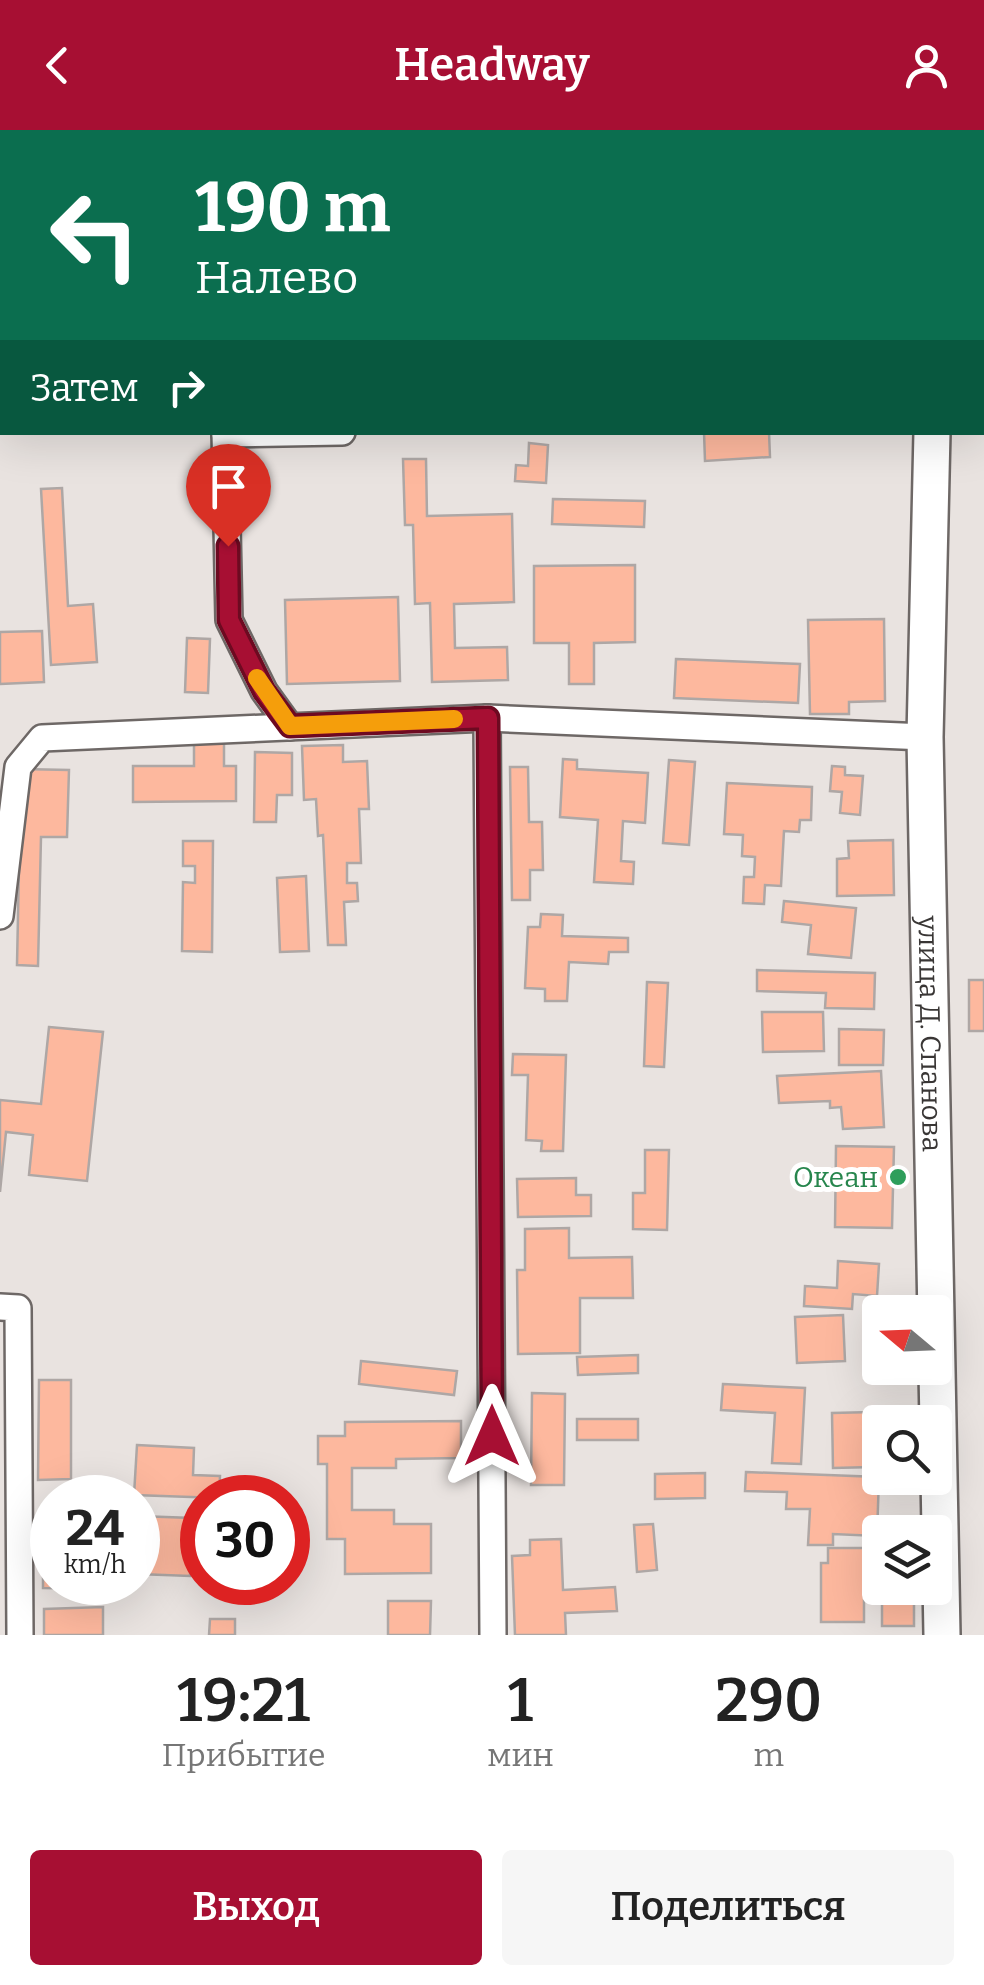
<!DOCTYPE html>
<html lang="ru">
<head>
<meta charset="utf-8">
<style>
	body { margin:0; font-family:Bitter,serif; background:#f6f6f6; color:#222; height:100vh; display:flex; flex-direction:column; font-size:38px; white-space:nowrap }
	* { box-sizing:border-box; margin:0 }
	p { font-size:32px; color:#767676 }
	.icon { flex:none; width:55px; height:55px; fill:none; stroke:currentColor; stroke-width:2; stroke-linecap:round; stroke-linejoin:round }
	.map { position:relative; height:1505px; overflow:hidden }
	.drawer { display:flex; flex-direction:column; background:#fff; flex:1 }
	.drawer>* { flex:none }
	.top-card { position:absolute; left:0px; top:0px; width:985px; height:305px; box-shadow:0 10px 40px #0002; background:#0b6e4f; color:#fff; overflow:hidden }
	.needle { width:65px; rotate:289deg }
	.tools { position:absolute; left:862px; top:1165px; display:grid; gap:20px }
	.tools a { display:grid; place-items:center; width:90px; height:90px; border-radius:10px; background:#fff; box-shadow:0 10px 40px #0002; font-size:50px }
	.speed { position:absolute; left:30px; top:1345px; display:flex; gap:20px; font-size:50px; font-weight:700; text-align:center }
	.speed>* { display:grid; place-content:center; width:130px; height:130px; border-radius:50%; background:#fff; box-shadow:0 10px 40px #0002; line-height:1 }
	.speed small { font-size:25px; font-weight:400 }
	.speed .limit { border:15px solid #d22; background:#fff; color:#111 }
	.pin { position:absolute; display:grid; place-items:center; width:85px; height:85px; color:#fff; margin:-102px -42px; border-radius:50% 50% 50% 0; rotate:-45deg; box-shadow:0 0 10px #0007 }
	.pin .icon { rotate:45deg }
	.me { position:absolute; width:110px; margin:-55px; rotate:0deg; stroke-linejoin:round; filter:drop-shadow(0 0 8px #0008) }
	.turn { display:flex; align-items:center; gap:35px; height:210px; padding:0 30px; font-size:45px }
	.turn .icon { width:130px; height:130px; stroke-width:2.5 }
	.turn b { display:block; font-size:70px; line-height:85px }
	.then { display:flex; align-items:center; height:95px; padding:0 30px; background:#0003; gap:20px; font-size:38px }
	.eta { display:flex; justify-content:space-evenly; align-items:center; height:170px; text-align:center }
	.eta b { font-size:60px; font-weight:600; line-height:70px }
	.cta { display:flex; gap:20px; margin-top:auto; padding:20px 30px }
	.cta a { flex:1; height:115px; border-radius:10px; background:#a70f33; color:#fff; font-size:40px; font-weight:600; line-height:115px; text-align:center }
	.cta a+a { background:#f6f6f6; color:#222 }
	header { display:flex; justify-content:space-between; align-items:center; height:130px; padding:0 30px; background:#a70f33; color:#fff; font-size:45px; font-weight:600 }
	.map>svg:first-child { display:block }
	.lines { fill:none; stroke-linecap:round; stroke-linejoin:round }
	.canal { stroke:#72ced4; stroke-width:28 }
	.building { fill:#fdb89e; stroke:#aea7a5; stroke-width:2.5 }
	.street-casing { stroke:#6e6866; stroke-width:30 }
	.secondary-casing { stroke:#6e6866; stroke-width:40 }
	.street { stroke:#fff; stroke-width:25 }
	.secondary { stroke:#fff; stroke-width:35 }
	.route-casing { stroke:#6d0a21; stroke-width:25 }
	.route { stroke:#a70f33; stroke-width:18 }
	.slow { stroke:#f59e0b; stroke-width:18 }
	.leisure-dot { fill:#2e9e5b; stroke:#fff; stroke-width:4 }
	.labels { text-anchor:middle; stroke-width:10; stroke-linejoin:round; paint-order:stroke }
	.street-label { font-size:28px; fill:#393635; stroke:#fff }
	.leisure-label { font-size:28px; fill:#27864d; stroke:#fff; text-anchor:end }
</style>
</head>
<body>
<header><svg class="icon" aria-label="back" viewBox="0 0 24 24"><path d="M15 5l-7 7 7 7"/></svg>Headway<svg class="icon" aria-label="person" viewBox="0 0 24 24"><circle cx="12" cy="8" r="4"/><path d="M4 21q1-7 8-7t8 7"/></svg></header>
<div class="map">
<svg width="984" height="1505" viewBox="0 0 984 1505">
	<rect width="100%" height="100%" fill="#e9e3e0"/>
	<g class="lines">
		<g class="canal">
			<polyline points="506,2 507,0"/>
			<polyline points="0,261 2,261"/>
		</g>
	</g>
	<g class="building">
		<rect x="272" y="0" width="70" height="2"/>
		<polygon points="704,302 769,302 770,327 705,331"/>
		<polygon points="529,313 548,315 546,353 515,351 516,335 528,336"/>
		<polygon points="403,329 426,329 427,386 512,384 514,472 454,474 455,518 507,517 508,550 432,552 430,473 415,474 413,395 405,395"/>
		<polygon points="62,358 68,476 93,474 97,532 51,535 41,359"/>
		<polygon points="553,369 645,371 644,397 552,394"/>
		<polygon points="635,435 635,512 594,513 594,554 569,554 569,513 534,513 534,436"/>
		<polygon points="398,467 400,551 287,554 285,470"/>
		<polygon points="884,489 885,571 849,572 849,584 810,584 808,490"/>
		<polygon points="42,501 44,552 0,554 0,502"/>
		<polygon points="187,508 210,509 208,563 185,562"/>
		<polygon points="676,529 800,534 798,573 674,568"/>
		<polygon points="194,611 224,611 224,636 236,636 236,671 133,672 133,636 194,636"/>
		<polygon points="343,615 343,632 367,631 369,679 359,679 361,733 347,733 347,753 357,753 358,771 344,772 346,815 328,815 323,705 318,706 316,669 304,670 302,616"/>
		<polygon points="255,622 292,623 292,665 277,665 276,692 254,692"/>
		<polygon points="563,629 577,630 577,639 648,643 645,693 623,691 621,731 634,732 633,754 594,752 598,690 560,687"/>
		<polygon points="669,630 695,632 689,715 663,713"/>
		<polygon points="832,636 845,637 845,645 863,646 860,685 840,683 842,662 830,661"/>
		<polygon points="510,637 528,637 529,692 542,692 543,740 530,740 530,770 512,770"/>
		<polygon points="21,639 69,640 67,707 41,707 38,836 17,835"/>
		<polygon points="727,653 812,657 811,690 800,690 799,702 784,701 781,756 765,755 764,774 743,773 744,747 754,747 755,727 742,726 743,705 724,704"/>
		<polygon points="893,710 894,765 837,766 837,729 849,728 848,711"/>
		<polygon points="183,711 213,711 212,822 182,821 183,752 195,753 195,736 183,736"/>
		<polygon points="306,746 309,821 280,822 277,748"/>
		<polygon points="784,771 856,778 851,828 808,824 811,795 782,792"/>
		<polygon points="541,784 563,785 562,806 628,808 628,822 609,822 608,834 569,832 567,871 545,871 545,859 525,858 528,797 540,797"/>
		<polygon points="757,840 875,843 874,879 825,878 826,863 757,861"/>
		<rect x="969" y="850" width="15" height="51"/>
		<polygon points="647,852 668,853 664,937 644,936"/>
		<polygon points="762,882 823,882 824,921 763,922"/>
		<polygon points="49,897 103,902 87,1051 29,1045 33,1005 6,1002 0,1062 0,970 41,974"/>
		<polygon points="839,899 884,900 883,935 839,935"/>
		<polygon points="513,924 566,925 563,1021 541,1021 542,1011 526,1010 528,945 512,945"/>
		<polygon points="881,941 884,997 843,999 841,977 830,978 830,971 779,973 777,946"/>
		<polygon points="836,1016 894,1017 892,1098 835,1097"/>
		<polygon points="645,1020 669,1020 667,1100 633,1099 633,1063 645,1063"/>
		<polygon points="576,1048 576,1065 591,1065 591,1086 518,1087 517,1049"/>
		<polygon points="569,1098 569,1128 632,1127 633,1168 580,1168 580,1223 518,1224 517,1140 525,1140 525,1099"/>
		<polygon points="838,1131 879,1134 877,1166 853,1164 852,1179 804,1176 805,1156 837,1158"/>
		<polygon points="843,1185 845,1231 797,1233 795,1187"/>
		<polygon points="638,1225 638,1243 578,1245 577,1227"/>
		<polygon points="361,1231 457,1241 454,1265 359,1254"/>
		<polygon points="39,1250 71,1250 71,1349 38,1350"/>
		<polygon points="723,1254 805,1258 801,1334 772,1333 775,1283 721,1280"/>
		<polygon points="532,1263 565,1264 564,1355 531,1355"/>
		<polygon points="873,1282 874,1337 833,1338 832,1283"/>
		<rect x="577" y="1289" width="61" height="21"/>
		<polygon points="461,1291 461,1328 396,1329 396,1338 352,1338 352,1380 394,1380 394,1394 431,1394 431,1443 345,1444 345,1409 327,1409 327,1334 318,1334 318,1306 345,1306 345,1292"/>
		<polygon points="137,1315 194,1318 193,1345 220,1346 219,1368 134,1365"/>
		<polygon points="746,1342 879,1347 877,1406 833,1404 833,1415 808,1415 810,1379 786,1379 787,1362 745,1361"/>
		<polygon points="705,1343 705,1368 655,1369 655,1344"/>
		<polygon points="138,1386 192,1388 190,1446 138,1444"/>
		<polygon points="653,1394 657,1440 637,1442 634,1395"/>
		<polygon points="561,1409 563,1460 615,1457 617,1481 565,1483 566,1505 515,1505 512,1426 530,1425 530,1410"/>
		<polygon points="828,1418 880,1418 880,1456 864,1456 864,1492 821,1492 821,1433 828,1433"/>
		<polygon points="43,1435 52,1435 52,1452 106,1452 106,1459 43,1458"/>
		<rect x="882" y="1458" width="32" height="38"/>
		<polygon points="388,1471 431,1471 430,1505 388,1505"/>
		<polygon points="103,1477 103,1505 44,1505 44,1479"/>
		<polygon points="210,1489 235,1489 235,1505 209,1505"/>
	</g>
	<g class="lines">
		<defs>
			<g id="street">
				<polyline points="0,10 2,13"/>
				<polyline points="982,204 984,204"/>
				<polyline points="225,302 229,490 264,561 290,597"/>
				<polyline points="225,304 342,302"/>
				<polyline points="487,588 493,1505"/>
				<polyline points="0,786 18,637 42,608 487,588 925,607"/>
				<polyline points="0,1177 18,1178 20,1505"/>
			</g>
			<g id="secondary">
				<polyline points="902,0 902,2"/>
				<path id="s1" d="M932,302L925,607L942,1505"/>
			</g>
		</defs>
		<use href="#street" class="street-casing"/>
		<use href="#secondary" class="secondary-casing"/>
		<use href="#street" class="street"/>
		<use href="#secondary" class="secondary"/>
	</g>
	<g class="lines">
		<defs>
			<polyline id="route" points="228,416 229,490 264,561 290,596 488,588 492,1306"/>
		</defs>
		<use href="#route" class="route-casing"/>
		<use href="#route" class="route"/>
		<polyline class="slow" points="257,548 290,596 454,589"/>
	</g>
	<circle class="leisure-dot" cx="898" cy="1047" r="10"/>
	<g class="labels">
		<g class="street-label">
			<text dy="10" stroke="none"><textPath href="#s1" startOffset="602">улица Д. Спанова</textPath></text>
		</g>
		<g class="leisure-label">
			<text x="878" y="1057">Океан</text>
		</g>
	</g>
</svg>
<div class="tools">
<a><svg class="needle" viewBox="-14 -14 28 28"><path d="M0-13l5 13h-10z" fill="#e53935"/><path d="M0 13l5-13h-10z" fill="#767676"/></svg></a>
<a><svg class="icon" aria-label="search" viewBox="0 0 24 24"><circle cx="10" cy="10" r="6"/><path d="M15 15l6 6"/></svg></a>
<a><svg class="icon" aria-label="layers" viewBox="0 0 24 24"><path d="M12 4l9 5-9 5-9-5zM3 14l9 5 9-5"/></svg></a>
</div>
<div class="speed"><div>24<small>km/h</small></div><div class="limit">30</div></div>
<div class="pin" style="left:228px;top:416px;background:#d93025"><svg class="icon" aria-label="arrive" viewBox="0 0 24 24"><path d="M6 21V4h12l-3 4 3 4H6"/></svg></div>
<svg class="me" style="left:492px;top:1306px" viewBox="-20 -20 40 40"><path d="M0-17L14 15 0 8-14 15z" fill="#a70f33" stroke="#fff" stroke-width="4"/></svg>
<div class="top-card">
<div class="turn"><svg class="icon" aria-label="left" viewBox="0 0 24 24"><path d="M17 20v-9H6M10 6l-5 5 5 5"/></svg><div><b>190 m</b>Налево</div></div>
<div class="then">Затем<svg class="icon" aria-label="right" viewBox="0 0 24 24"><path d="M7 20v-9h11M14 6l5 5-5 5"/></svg></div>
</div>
</div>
<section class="drawer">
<div class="eta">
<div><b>19:21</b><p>Прибытие</p></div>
<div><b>1</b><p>мин</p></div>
<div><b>290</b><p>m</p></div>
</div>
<div class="cta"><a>Выход</a><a>Поделиться</a></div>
</section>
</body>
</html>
